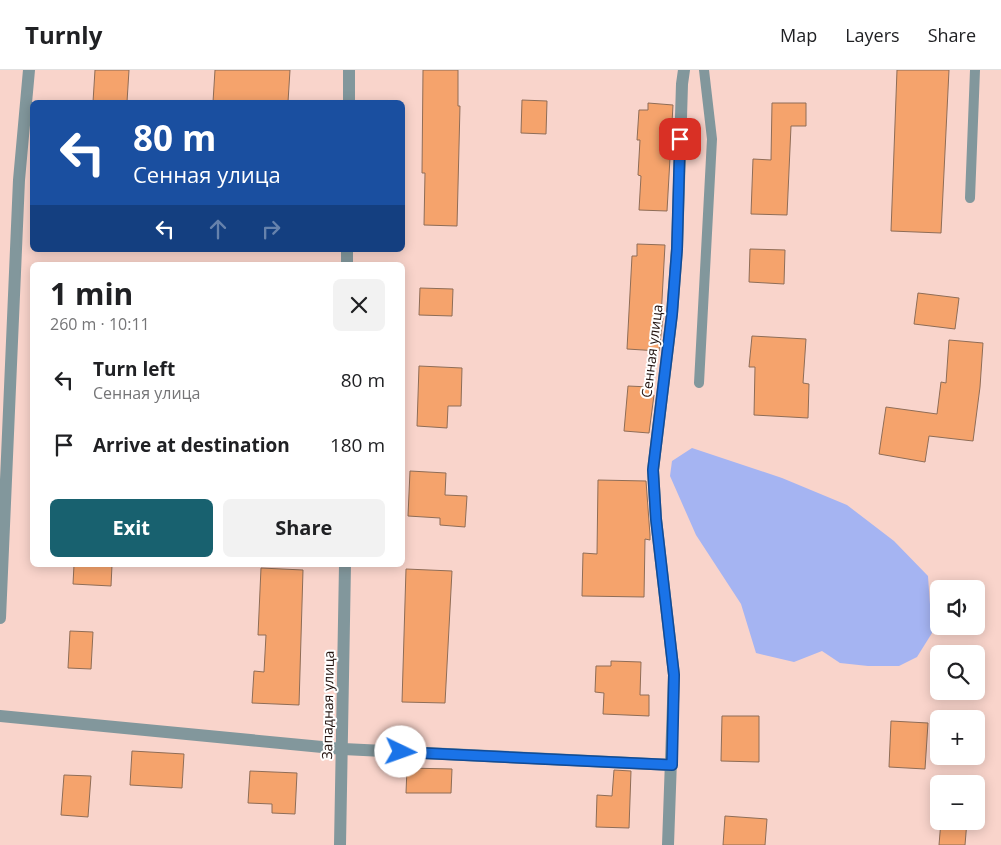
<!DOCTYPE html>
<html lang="en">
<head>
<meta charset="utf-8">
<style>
	body { margin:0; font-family:"Open Sans",sans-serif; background:#f2f2f2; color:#202124; height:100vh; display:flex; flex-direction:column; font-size:19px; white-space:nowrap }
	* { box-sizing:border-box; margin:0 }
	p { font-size:16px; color:#757577 }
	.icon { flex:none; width:28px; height:28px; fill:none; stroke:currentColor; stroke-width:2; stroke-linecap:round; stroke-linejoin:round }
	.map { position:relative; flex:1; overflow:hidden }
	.drawer { position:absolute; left:30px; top:192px; width:375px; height:305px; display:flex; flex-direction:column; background:#fff; border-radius:8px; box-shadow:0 2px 12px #0003 }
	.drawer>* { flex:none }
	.hud { position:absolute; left:30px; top:30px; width:375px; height:152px; border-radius:8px; box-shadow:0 2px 12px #0003; background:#1a4fa0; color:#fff; overflow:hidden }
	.fabs { position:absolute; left:930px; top:510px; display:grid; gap:10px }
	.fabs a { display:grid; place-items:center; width:55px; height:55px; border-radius:8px; background:#fff; box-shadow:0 2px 12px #0003; font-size:25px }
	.pin { position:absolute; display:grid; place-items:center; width:42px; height:42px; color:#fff; margin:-21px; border-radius:10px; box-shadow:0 2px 8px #0006 }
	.me { position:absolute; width:55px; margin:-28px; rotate:93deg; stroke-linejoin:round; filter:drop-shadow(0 0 4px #0008) }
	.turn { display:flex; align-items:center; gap:18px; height:105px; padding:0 20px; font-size:22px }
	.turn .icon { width:65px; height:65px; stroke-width:2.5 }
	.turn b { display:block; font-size:35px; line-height:42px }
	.lanes { display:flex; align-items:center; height:48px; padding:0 20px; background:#0003; justify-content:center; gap:25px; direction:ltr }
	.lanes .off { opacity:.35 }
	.round { display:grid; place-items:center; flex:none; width:52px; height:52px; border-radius:8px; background:#f2f2f2 }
	.headline { display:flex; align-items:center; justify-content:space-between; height:85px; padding:0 20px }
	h1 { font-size:30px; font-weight:700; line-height:38px }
	.cta { display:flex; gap:10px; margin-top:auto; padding:10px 20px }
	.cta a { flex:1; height:58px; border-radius:8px; background:#18616f; color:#fff; font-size:20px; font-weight:700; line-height:58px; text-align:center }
	.cta a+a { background:#f2f2f2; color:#202124 }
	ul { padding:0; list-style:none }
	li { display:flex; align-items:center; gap:15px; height:65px; padding:0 20px }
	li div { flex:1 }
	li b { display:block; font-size:19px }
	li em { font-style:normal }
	header { display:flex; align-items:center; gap:30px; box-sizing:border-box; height:70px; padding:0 25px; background:#fff; border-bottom:1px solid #e0e0e0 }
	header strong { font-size:24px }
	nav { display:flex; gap:28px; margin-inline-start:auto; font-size:18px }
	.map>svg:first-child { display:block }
	.water { fill:#a5b4f2 }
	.building { fill:#f5a36c; stroke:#8f6d57 }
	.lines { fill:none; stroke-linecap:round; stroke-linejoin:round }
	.lane { stroke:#82979c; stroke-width:10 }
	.street { stroke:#82979c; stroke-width:12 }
	.route-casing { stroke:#114b97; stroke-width:12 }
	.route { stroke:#1a73e8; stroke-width:9 }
	.labels { text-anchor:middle; stroke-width:4; stroke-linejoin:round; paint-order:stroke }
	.street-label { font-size:14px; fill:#21110d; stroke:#fff }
</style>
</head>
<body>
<header>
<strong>Turnly</strong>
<nav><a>Map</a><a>Layers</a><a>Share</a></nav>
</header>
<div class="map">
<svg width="1001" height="775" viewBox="0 0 1001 775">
	<rect width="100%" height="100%" fill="#f9d4cb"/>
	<polygon class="water" points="692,378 782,408 847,435 894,471 928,506 932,563 917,587 899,596 868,596 840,593 822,581 794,592 756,583 741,534 696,465 670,406 672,391"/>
	<g class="building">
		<polygon points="95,0 129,0 127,32 93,32"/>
		<polygon points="215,0 290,0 288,32 213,32"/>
		<polygon points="423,0 458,0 458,36 460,36 457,156 424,155 425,103 422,103"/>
		<polygon points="897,0 949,0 941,163 891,161"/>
		<polygon points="522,30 547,31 546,64 521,63"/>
		<polygon points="648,33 673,35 667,141 639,140 641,106 638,105 640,70 637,70 639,40 648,40"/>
		<polygon points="772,33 806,33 806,56 791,56 787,145 751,144 753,89 771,90"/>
		<polygon points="637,174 665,175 661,248 663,248 659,281 627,279 632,186 637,186"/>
		<polygon points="750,179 785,180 784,214 749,212"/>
		<polygon points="420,218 453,219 452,246 419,245"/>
		<polygon points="918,223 959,228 955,259 914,254"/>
		<polygon points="752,266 806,269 803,313 809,314 808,348 754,345 755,297 749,297"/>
		<polygon points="949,270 983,273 980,317 973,371 929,366 925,392 879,384 886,337 937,344 941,312 946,313"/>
		<polygon points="419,296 462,298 461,336 448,336 447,358 417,356"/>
		<polygon points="628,316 650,317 649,324 654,325 649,363 624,361"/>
		<polygon points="410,401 446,403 445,425 467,426 465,457 440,455 440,448 408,446"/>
		<polygon points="598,410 646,411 650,465 650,470 645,469 644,527 582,526 583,483 597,484"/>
		<polygon points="74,495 112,495 111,516 73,514"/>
		<polygon points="261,498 303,500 299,635 252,633 254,601 264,602 266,565 258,565"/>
		<polygon points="406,499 452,501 445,633 402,632"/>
		<polygon points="70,561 93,562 91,599 68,598"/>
		<polygon points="611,591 641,592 640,625 649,625 649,646 603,644 604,623 595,622 596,596 611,596"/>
		<polygon points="722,646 759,646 759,692 721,691"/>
		<polygon points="891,651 928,653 925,699 889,697"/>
		<polygon points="132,681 184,684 182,718 130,715"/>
		<polygon points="407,698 452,699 451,723 406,723"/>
		<polygon points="614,700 631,701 629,758 596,757 597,725 612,726"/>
		<polygon points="250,701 297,703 295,744 272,743 272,734 248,733"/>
		<polygon points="64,705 91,706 88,747 61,745"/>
		<polygon points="725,746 767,749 765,775 723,775"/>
		<polygon points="941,751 967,751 965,775 939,775"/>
	</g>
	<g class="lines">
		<g class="lane">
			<polyline points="970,128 975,0"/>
			<polyline points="699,313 712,69 704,0"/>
		</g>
		<g class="street">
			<polyline points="349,32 349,0"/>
			<polyline points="347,195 347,180"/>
			<polyline points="0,548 19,110 29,0"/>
			<polyline points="0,646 343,679 672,695"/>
			<polyline points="340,775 345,495"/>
			<polyline points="668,775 674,605 656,449 653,400 672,244 677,179 682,14 684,0"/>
		</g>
	</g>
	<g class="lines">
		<defs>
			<polyline id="route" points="401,682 672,695 674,605 656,449 653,400 672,244 677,179 680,69"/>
		</defs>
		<use href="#route" class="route-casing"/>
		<use href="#route" class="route"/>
	</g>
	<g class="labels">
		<g class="street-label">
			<text transform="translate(652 281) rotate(-83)" y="5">Сенная улица</text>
			<text transform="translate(328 635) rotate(-89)" y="5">Западная улица</text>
		</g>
	</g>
</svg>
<div class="fabs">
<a><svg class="icon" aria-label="sound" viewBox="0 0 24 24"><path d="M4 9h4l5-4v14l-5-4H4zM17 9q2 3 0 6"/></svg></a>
<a><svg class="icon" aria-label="search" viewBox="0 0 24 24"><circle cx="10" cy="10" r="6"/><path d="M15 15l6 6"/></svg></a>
<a>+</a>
<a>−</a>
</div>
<div class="pin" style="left:680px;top:69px;background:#d93025"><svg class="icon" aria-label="arrive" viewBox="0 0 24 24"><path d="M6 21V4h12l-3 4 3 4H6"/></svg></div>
<svg class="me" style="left:401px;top:682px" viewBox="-20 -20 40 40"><circle r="19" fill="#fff"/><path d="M0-13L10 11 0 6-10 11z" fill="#1a73e8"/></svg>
<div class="hud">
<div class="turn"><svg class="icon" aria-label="left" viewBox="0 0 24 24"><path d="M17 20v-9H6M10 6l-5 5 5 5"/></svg><div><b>80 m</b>Сенная улица</div></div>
<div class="lanes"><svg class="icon" aria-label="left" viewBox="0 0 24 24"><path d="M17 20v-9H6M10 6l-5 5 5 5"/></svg><svg class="icon off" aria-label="ahead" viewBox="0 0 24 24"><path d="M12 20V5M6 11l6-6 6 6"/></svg><svg class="icon off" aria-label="right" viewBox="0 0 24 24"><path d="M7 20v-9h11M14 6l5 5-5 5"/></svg></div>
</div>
<section class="drawer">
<div class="headline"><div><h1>1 min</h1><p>260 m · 10:11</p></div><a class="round"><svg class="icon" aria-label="close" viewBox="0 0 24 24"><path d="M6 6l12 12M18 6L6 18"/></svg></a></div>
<ul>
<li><svg class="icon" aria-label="left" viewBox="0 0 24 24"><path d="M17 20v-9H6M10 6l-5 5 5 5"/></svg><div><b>Turn left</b><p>Сенная улица</p></div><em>80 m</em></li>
<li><svg class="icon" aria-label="arrive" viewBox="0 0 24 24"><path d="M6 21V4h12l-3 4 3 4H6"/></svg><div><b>Arrive at destination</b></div><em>180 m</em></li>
</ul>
<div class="cta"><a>Exit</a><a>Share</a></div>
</section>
</div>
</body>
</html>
